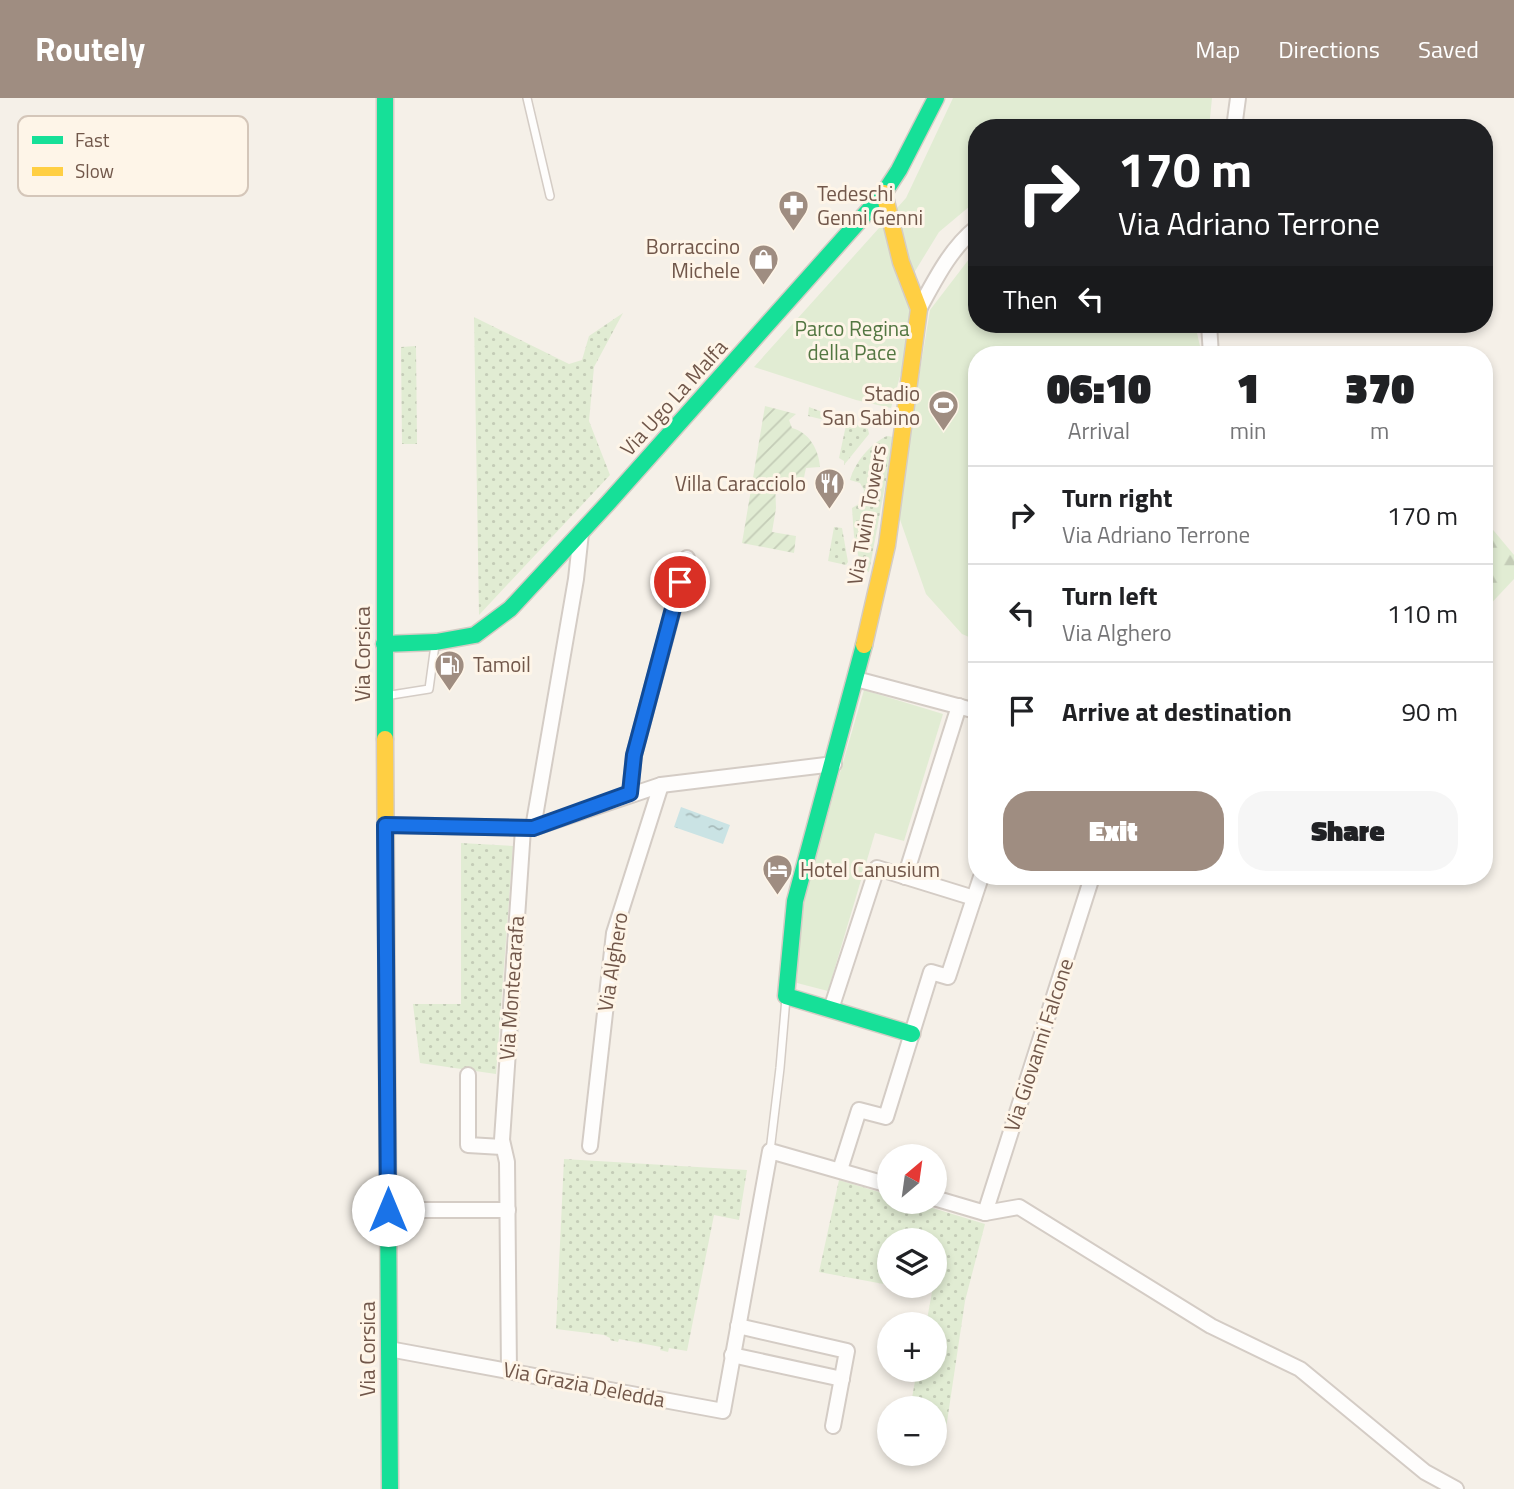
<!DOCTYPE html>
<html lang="en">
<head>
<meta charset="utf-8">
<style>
	body { margin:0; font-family:"Titillium Web",sans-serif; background:#f6f6f6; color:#202124; height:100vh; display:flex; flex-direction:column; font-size:26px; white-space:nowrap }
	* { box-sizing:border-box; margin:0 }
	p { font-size:23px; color:#757577 }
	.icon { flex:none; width:38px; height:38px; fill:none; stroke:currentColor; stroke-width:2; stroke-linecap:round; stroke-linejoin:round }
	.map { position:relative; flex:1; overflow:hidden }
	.panel { position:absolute; left:968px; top:248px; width:525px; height:539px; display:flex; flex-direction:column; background:#fff; border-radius:28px; box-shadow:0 4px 10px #0003 }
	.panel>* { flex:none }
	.hud { position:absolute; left:968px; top:21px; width:525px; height:214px; border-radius:28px; box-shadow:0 4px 10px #0003; background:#202124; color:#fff; overflow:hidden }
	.needle { width:46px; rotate:29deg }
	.tools { position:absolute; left:877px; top:1046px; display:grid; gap:14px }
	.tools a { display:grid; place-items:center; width:70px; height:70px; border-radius:50%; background:#fff; box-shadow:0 4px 10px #0003; font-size:35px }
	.pin { position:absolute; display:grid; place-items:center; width:60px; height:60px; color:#fff; margin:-30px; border:4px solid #fff; border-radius:50%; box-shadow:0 2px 7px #0007 }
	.me { position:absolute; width:77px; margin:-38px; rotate:0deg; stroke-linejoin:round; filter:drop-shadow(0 0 5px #0008) }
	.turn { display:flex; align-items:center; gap:24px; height:147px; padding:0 35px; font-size:32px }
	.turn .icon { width:91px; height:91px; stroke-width:2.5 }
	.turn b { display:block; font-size:49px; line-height:60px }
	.then { display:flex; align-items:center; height:66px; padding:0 35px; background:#0003; gap:14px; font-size:26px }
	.eta { display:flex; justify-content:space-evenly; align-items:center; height:119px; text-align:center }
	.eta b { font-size:42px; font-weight:800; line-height:49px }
	.button { display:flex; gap:14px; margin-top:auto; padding:14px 35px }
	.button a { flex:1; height:80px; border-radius:28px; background:#9f8d81; color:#fff; font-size:28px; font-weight:800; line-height:80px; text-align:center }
	.button a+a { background:#f6f6f6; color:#202124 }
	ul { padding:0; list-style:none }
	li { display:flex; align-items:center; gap:21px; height:98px; padding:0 35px; border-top:2px solid #e0e0e0 }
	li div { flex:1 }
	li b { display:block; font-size:26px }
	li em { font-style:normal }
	header { display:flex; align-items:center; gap:42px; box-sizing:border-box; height:98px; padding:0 35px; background:#9f8d81; color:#fff }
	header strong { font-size:33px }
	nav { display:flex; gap:38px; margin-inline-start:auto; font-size:24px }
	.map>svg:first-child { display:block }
	.grass { fill:url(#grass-dots) }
	.forest { fill:url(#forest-firs) }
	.park { fill:#e1ecd3 }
	.garden { fill:url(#garden-furrows) }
	.water { fill:url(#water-ripples) }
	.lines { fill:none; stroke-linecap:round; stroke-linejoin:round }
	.lane-casing { stroke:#d4ccc5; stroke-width:10 }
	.street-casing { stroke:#d4ccc5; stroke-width:18 }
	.fast-casing { stroke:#d4ccc4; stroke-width:19 }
	.slow-casing { stroke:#d4ccc4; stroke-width:19 }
	.lane { stroke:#fefdfc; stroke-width:7 }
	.street { stroke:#fefdfc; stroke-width:14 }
	.fast { stroke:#16e098; stroke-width:16 }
	.slow { stroke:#ffcf43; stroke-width:16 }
	.route-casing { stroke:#114b97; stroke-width:18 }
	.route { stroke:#1a73e8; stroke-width:12 }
	.labels { text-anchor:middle; stroke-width:6; stroke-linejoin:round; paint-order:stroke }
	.poi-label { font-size:21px; fill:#71574a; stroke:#fef5e8; text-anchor:start }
	.park-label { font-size:21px; fill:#537742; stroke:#fef5e8 }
	.street-label { font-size:21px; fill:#71574a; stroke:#fef5e8 }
	.key { fill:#fef5e8; stroke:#d4c6b9; stroke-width:2 }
	.key-label { font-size:19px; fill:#71574a }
</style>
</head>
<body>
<header>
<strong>Routely</strong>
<nav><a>Map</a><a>Directions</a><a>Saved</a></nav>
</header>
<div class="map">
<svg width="1514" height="1391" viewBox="0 0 1514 1391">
	<defs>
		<pattern id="grass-dots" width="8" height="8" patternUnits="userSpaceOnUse" patternTransform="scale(1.75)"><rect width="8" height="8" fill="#e1ecd3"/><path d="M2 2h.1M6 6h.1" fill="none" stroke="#c4ccb7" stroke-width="1.8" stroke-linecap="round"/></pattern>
		<pattern id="forest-firs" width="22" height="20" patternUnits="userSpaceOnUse" patternTransform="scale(1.75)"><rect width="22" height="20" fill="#e1ecd3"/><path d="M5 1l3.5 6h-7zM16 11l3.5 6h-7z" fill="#c4ccb7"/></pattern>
		<pattern id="garden-furrows" width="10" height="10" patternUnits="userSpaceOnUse" patternTransform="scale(1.75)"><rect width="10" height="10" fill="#e1ecd3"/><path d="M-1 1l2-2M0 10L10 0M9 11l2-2" fill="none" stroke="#c4ccb7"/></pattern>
		<pattern id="water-ripples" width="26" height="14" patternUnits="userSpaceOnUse" patternTransform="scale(1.75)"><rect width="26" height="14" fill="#cae3e4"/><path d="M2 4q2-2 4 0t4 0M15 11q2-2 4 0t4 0" fill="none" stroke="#a8bbbb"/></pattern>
	</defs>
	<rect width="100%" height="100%" fill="#f5f0e8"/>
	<g class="grass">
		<polygon points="623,215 594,269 589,323 610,377 479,517 474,219 569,266 582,262 589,238"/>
		<polygon points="416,248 417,346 402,346 401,249"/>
		<polygon points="809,309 868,331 869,336 844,367 844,363 839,360 846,327 808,318"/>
		<path d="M887,338L894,339L869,474L861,470L854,438L852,410L862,404L864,392L860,385L850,382C855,364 870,346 887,338Z"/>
		<polygon points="834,429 842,430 848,464 846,467 828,463"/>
		<polygon points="461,745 513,748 496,976 420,965 413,906 461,906"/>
		<polygon points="564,1061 747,1072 739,1122 714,1117 687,1253 669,1250 668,1254 660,1252 661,1249 619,1241 618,1244 610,1242 610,1240 604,1237 556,1231"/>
		<polygon points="839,1082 889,1097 889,1104 913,1104 985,1126 965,1203 944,1344 935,1342 934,1311 910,1311 917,1272 934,1272 934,1227 926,1227 932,1194 899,1188 934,1188 934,1143 889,1143 889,1187 819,1174"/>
	</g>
	<polygon class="forest" points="1484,421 1514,457 1514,481 1484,513"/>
	<g class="park">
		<polygon points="953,0 1212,0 1209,30 976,30 976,103 939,134 909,183 919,211 891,310 856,302 754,269 906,100"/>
		<polygon points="976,152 976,226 1195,226 1202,257 976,257 976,542 962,536 926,496 897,413 930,212"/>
		<polygon points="864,592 943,616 904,743 875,735 828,893 797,885 801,809"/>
	</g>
	<path class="garden" d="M765,308L796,316L789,322L792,330C809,334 819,352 820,369L806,370L803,384H775L776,410L772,434L796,438L794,455L742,445Z"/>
	<polygon class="water" points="681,709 730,727 723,746 674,729"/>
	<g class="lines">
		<defs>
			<g id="lane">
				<polyline points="527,0 550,98"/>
				<polyline points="385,598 429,591 435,547"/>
				<polyline points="770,1053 780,970 786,900"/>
			</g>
			<g id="street">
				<polyline points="1234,30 1238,0"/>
				<path d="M919,211C935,182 950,151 976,130"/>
				<polyline points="1209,226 1211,257"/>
				<polyline points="856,581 976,613"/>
				<polyline points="630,695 634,657 687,460"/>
				<polyline points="385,727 533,730 661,687 834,666"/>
				<polyline points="533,730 576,481 581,435"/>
				<polyline points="905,779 959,608"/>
				<polyline points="831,911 877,770 974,800"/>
				<polyline points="468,977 468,1047 502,1049"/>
				<polyline points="590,1048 614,835 661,687"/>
				<polyline points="840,1072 859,1012 886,1019 931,874 948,879 981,779"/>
				<polyline points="934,1100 985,1115 1019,1109 1211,1228 1300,1271 1425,1374 1456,1391"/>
				<polyline points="388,1112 508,1112"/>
				<polyline points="985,1115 1092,779"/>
				<polyline points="738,1228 847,1253 833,1328"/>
				<polyline points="389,1251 723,1313 770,1053 889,1087"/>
				<polyline points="732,1257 842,1281"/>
				<polyline points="509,1273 507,1064 502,1042 523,731"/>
			</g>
			<g id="fast">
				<polyline points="384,546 436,544 475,537 510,511 608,405 884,95 899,72 936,0"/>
				<polyline points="864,547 795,803 786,898 912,936"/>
				<polyline points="385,641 385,0"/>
				<polyline points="388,1104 390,1391"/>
			</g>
			<g id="slow">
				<polyline points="864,547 887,447 919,211 901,164 884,95"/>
				<polyline points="385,641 388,1104"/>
			</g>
		</defs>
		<use href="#lane" class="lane-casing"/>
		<use href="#street" class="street-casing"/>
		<use href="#fast" class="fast-casing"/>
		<use href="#slow" class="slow-casing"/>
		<use href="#lane" class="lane"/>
		<use href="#street" class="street"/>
		<use href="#fast" class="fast"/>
		<use href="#slow" class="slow"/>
	</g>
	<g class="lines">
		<defs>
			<polyline id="route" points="388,1112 385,727 533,730 630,695 634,657 680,484"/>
		</defs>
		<use href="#route" class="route-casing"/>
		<use href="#route" class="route"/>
	</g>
	<defs>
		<symbol id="pharmacy-pin" viewBox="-11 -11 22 30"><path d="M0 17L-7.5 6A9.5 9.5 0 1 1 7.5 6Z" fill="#9f8d81" stroke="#fef5e8"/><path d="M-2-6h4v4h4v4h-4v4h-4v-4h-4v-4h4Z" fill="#fff"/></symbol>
		<symbol id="shop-pin" viewBox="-11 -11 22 30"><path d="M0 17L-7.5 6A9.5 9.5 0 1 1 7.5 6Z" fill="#9f8d81" stroke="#fef5e8"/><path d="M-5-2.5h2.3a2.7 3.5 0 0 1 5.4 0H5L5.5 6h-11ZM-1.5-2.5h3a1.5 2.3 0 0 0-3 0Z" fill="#fff"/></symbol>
		<symbol id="stadium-pin" viewBox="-11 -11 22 30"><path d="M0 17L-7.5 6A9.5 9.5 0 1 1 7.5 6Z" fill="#9f8d81" stroke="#fef5e8"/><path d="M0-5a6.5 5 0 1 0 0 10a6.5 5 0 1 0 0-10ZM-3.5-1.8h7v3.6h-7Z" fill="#fff"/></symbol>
		<symbol id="restaurant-pin" viewBox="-11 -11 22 30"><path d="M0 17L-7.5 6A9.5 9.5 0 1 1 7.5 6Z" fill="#9f8d81" stroke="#fef5e8"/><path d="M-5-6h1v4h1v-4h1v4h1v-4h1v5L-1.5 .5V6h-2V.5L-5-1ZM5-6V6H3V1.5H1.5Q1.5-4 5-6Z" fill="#fff"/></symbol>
		<symbol id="fuel-pin" viewBox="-11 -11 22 30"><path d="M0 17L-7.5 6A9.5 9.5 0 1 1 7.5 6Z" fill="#9f8d81" stroke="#fef5e8"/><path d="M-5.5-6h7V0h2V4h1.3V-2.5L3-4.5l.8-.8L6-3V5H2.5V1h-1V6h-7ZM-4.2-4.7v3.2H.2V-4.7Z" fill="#fff"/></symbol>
		<symbol id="hotel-pin" viewBox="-11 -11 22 30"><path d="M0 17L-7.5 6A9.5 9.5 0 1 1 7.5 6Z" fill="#9f8d81" stroke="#fef5e8"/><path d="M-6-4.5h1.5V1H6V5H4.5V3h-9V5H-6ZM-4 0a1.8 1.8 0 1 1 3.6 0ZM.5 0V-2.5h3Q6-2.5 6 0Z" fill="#fff"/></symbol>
	</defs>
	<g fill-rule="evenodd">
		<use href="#pharmacy-pin" x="776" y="90" width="35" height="47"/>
		<use href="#shop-pin" x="746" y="144" width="35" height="47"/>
		<use href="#stadium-pin" x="926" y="290" width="35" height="47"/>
		<use href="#restaurant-pin" x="812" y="368" width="35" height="47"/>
		<use href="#fuel-pin" x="432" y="550" width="35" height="47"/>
		<use href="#hotel-pin" x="760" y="754" width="35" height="47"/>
	</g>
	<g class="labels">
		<g class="poi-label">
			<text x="817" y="103">Tedeschi<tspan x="817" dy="24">Genni Genni</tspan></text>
			<text x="740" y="156" text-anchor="end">Borraccino<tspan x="740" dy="24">Michele</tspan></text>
			<text x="920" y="303" text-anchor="end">Stadio<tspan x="920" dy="24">San Sabino</tspan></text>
			<text x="806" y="393" text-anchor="end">Villa Caracciolo</text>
			<text x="473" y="574">Tamoil</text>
			<text x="800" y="779">Hotel Canusium</text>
		</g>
		<g class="park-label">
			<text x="852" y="238">Parco Regina<tspan x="852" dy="24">della Pace</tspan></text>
		</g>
		<g class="street-label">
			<text transform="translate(674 300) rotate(-48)" y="7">Via Ugo La Malfa</text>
			<text transform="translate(867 417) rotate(-80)" y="7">Via Twin Towers</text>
			<text transform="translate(363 556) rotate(-90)" y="7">Via Corsica</text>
			<text transform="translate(613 864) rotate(-81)" y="7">Via Alghero</text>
			<text transform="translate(512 890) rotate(-86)" y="7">Via Montecarafa</text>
			<text transform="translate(1039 947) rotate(-72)" y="7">Via Giovanni Falcone</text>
			<text transform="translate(368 1251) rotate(-90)" y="7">Via Corsica</text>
			<text transform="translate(584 1287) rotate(11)" y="7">Via Grazia Deledda</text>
		</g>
	</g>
	<rect x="18" y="18" width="230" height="80" rx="10" class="key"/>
	<rect x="32" y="38" width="31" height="8" fill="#16e098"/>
	<rect x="32" y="69" width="31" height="9" fill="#ffcf43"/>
	<g class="key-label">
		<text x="75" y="49">Fast</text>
		<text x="75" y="80">Slow</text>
	</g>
</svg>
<div class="tools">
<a><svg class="needle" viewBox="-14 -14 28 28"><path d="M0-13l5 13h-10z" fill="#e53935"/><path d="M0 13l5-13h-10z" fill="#757577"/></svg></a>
<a><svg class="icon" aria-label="layers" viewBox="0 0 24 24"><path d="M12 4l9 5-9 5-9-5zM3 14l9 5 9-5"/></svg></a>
<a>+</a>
<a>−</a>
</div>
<div class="pin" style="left:680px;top:484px;background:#d93025"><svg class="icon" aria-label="arrive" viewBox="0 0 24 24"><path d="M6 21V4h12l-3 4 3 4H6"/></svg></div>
<svg class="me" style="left:388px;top:1112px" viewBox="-20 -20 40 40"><circle r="19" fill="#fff"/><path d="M0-13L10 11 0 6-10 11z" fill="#1a73e8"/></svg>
<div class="hud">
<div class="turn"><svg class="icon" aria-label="right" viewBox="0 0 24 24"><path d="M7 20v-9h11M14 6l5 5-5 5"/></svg><div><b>170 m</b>Via Adriano Terrone</div></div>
<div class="then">Then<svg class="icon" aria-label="left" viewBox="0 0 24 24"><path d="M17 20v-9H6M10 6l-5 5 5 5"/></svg></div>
</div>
<section class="panel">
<div class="eta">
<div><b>06:10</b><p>Arrival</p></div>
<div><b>1</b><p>min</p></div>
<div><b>370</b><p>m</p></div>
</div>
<ul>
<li><svg class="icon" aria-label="right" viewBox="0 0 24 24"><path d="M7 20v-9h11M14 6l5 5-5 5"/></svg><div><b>Turn right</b><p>Via Adriano Terrone</p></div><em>170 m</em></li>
<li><svg class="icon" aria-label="left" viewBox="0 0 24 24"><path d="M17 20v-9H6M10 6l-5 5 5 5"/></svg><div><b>Turn left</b><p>Via Alghero</p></div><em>110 m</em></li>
<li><svg class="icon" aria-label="arrive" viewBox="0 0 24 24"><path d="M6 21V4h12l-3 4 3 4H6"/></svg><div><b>Arrive at destination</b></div><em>90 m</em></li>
</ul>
<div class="button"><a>Exit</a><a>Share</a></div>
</section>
</div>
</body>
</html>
